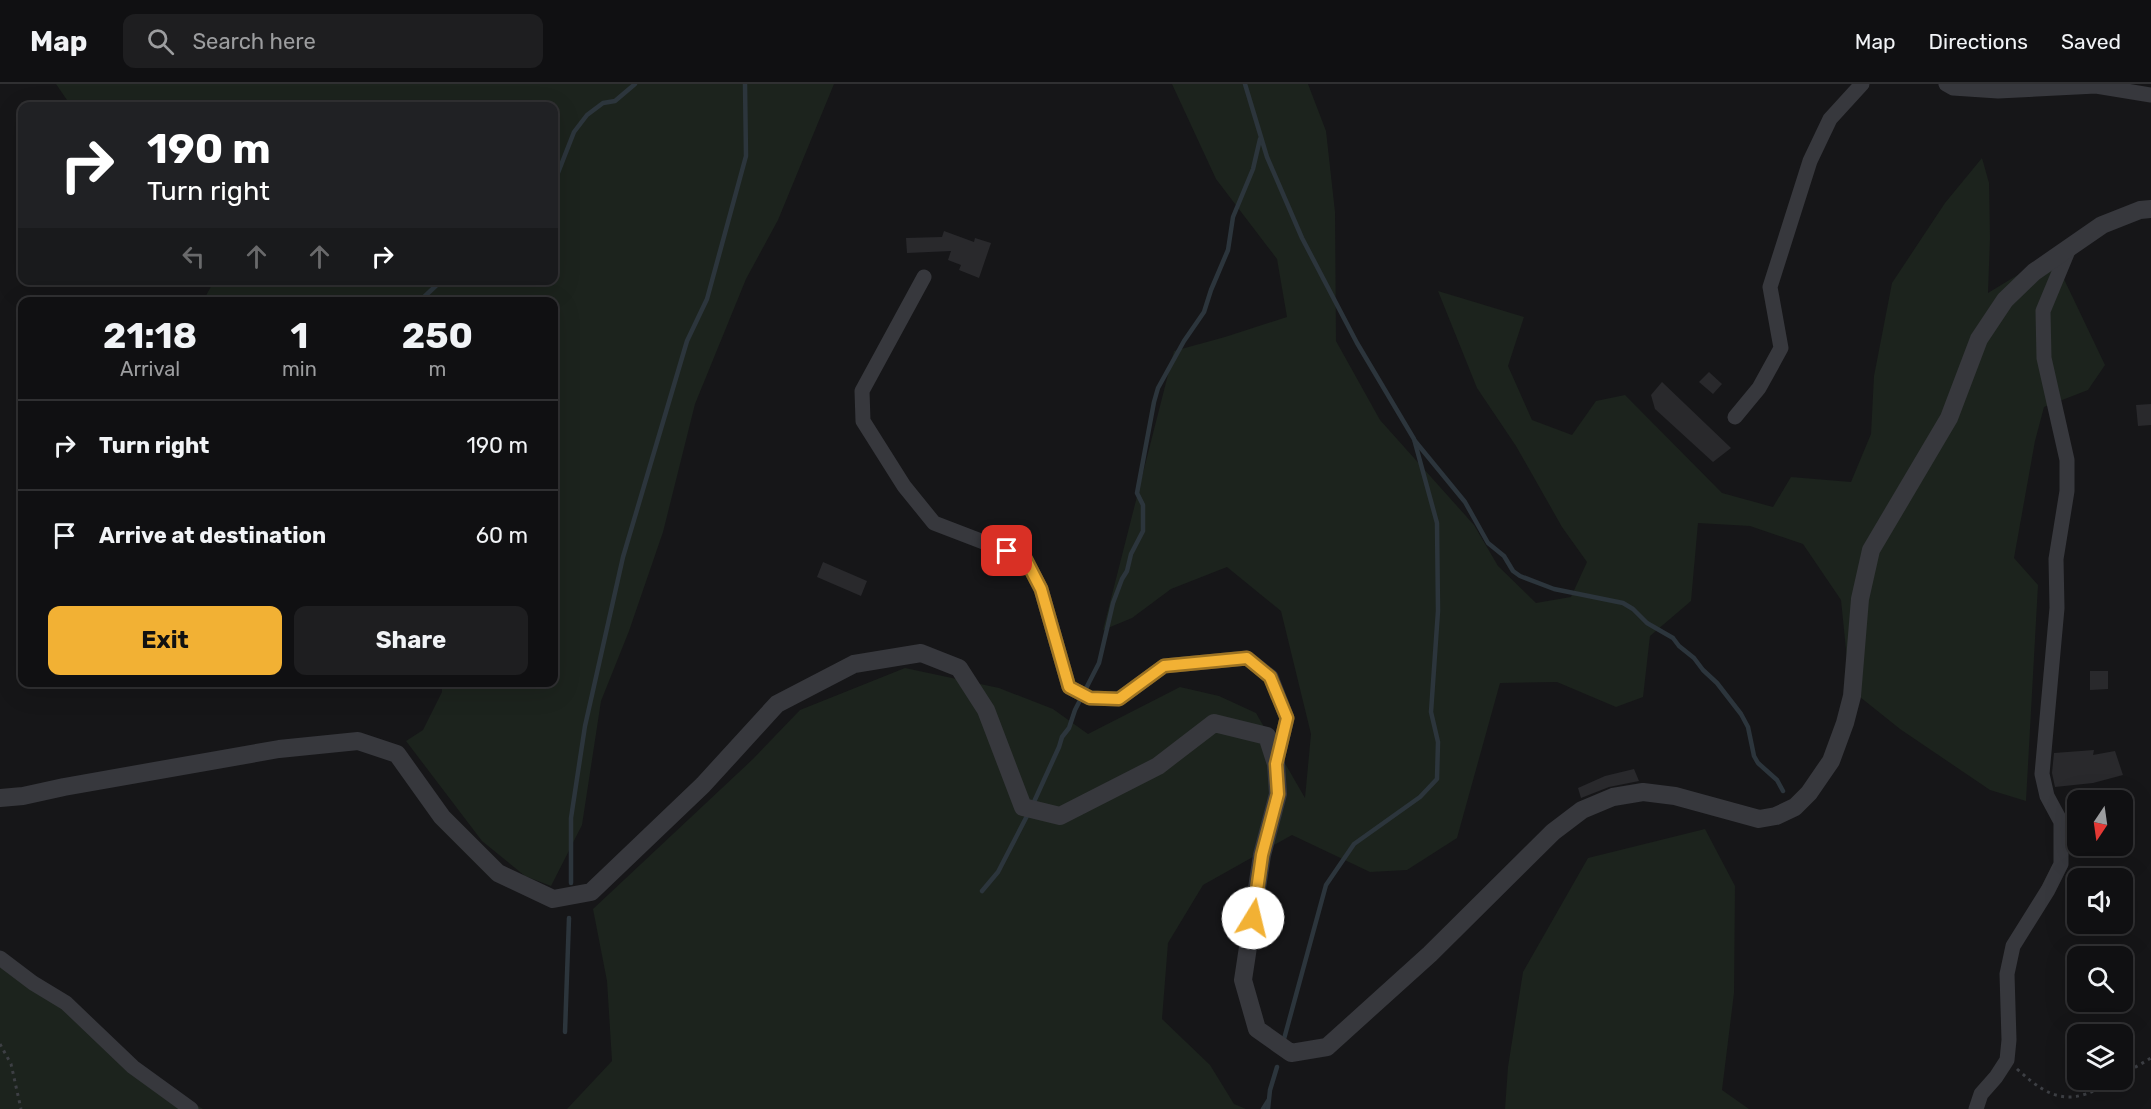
<!DOCTYPE html>
<html lang="en">
<head>
<meta charset="utf-8">
<style>
	body { margin:0; font-family:Rubik,sans-serif; background:#1e1e20; color:#f1f3f6; height:100vh; display:flex; flex-direction:column; font-size:22px; white-space:nowrap }
	* { box-sizing:border-box; margin:0 }
	p { font-size:20px; color:#9c9d9f }
	.icon { flex:none; width:33px; height:33px; fill:none; stroke:currentColor; stroke-width:2; stroke-linecap:round; stroke-linejoin:round }
	.map { position:relative; flex:1; overflow:hidden }
	.panel { position:absolute; left:18px; top:213px; width:540px; height:390px; display:flex; flex-direction:column; background:#101012; border-radius:12px; box-shadow:0 6px 24px #0002,0 0 0 2px #303032 }
	.panel>* { flex:none }
	.top-card { position:absolute; left:18px; top:18px; width:540px; height:183px; border-radius:12px; box-shadow:0 6px 24px #0002,0 0 0 2px #303032; background:#202124; color:#fff; overflow:hidden }
	.needle { width:39px; rotate:193deg }
	.fabs { position:absolute; left:2067px; top:706px; display:grid; gap:12px }
	.fabs a { display:grid; place-items:center; width:66px; height:66px; border-radius:12px; background:#101012; box-shadow:0 6px 24px #0002,0 0 0 2px #303032; font-size:30px }
	.pin { position:absolute; display:grid; place-items:center; width:51px; height:51px; color:#fff; margin:-26px; border-radius:12px; box-shadow:0 3px 9px #0006 }
	.me { position:absolute; width:66px; margin:-33px; rotate:9deg; stroke-linejoin:round; filter:drop-shadow(0 0 4px #0008) }
	.turn { display:flex; align-items:center; gap:21px; height:126px; padding:0 30px; font-size:27px }
	.turn .icon { width:78px; height:78px; stroke-width:2.5 }
	.turn b { display:block; font-size:42px; line-height:51px }
	.lanes { display:flex; align-items:center; height:57px; padding:0 30px; background:#0003; justify-content:center; gap:30px; direction:ltr }
	.lanes .off { opacity:.35 }
	.eta { display:flex; justify-content:space-evenly; align-items:center; height:102px; text-align:center }
	.eta b { font-size:36px; font-weight:700; line-height:42px }
	.action { display:flex; gap:12px; margin-top:auto; padding:12px 30px }
	.action a { flex:1; height:69px; border-radius:12px; background:#f2b134; color:#111; font-size:24px; font-weight:700; line-height:69px; text-align:center }
	.action a+a { background:#1e1e20; color:#f1f3f6 }
	ul { padding:0; list-style:none }
	li { display:flex; align-items:center; gap:18px; height:90px; padding:0 30px; border-top:2px solid #303032 }
	li div { flex:1 }
	li b { display:block; font-size:22px }
	li em { font-style:normal }
	header { display:flex; align-items:center; gap:36px; box-sizing:border-box; height:84px; padding:0 30px; background:#101012; border-bottom:2px solid #303032 }
	header strong { font-size:28px }
	nav { display:flex; gap:33px; margin-inline-start:auto; font-size:21px }
	.search { width:420px; height:54px; background:#1e1e20; display:flex; align-items:center; gap:15px; box-sizing:border-box; padding:0 21px; border-radius:12px; color:#9c9d9f; font-size:22px }
	.map>svg:first-child { display:block }
	.green { fill:#1c231d }
	.lines { fill:none; stroke-linecap:round; stroke-linejoin:round }
	.stream { stroke:#2c353c; stroke-width:4.5 }
	.building { fill:#29292c }
	.path { stroke:#3d3f44; stroke-width:3; stroke-dasharray:3 4.5; stroke-linecap:butt }
	.minor { stroke:#37383d; stroke-width:15 }
	.tertiary { stroke:#37383d; stroke-width:18 }
	.route-casing { stroke:#9d7322; stroke-width:15 }
	.route { stroke:#f2b134; stroke-width:10 }
</style>
</head>
<body>
<header>
<strong>Map</strong>
<div class="search"><svg class="icon" aria-label="search" viewBox="0 0 24 24"><circle cx="10" cy="10" r="6"/><path d="M15 15l6 6"/></svg>Search here</div>
<nav><a>Map</a><a>Directions</a><a>Saved</a></nav>
</header>
<div class="map">
<svg width="2151" height="1025" viewBox="0 0 2151 1025">
	<rect width="100%" height="100%" fill="#161618"/>
	<g class="green">
		<polygon points="56,0 834,0 778,136 746,195 695,320 663,448 629,547 601,617 582,741 551,802 525,792 482,757 406,657 423,646 442,608 442,599 554,598 554,218 203,217 214,197 554,196 554,22 83,22 67,16"/>
		<polygon points="1172,0 1308,0 1326,47 1335,128 1336,257 1380,336 1474,441 1498,482 1536,519 1571,513 1587,478 1562,443 1516,362 1477,304 1438,207 1524,233 1508,282 1532,336 1572,351 1596,317 1625,311 1722,409 1773,423 1791,393 1851,398 1871,350 1874,292 1892,199 1945,119 1982,74 1989,99 1990,154 1988,209 2052,170 2105,281 2088,306 2044,323 2035,357 2014,474 2038,501 2026,717 1990,706 1900,645 1850,605 1841,516 1803,460 1750,442 1698,439 1691,517 1650,552 1643,613 1616,623 1557,598 1500,599 1457,754 1407,786 1370,788 1292,751 1203,801 1168,859 1162,935 1210,981 1234,1020 1246,1025 567,1025 612,977 607,897 593,825 753,675 800,626 905,584 999,604 1053,625 1088,650 1180,603 1219,612 1256,629 1305,714 1311,650 1281,527 1227,483 1171,505 1132,534 1103,546 1174,267 1225,253 1287,233 1277,175 1216,95"/>
		<polygon points="1705,745 1735,802 1734,909 1722,1006 1749,1025 1505,1025 1508,983 1523,888 1588,774"/>
		<polygon points="0,877 21,886 123,975 203,1025 0,1025"/>
	</g>
	<g class="lines">
		<g class="stream">
			<polyline points="1245,0 1267,73 1302,154 1357,259 1414,355 1437,439 1438,527 1431,628 1438,658 1437,695 1420,713 1354,760 1326,801 1284,955"/>
			<polyline points="554,99 574,48 587,31 603,19 615,17 635,0"/>
			<polyline points="416,218 424,213 442,196"/>
			<polyline points="1415,357 1465,418 1488,459 1504,472 1513,487 1520,492 1554,505 1623,519 1633,525 1647,539 1673,554 1679,562 1694,574 1703,586 1717,599 1741,630 1748,643 1754,672 1758,679 1777,696 1783,707"/>
			<polyline points="1033,720 1059,663 1062,653 1069,644 1075,626 1099,579 1113,519 1122,495 1127,487 1131,470 1143,447 1143,421 1137,409 1154,318 1158,304 1184,257 1204,228 1211,206 1228,166 1233,133 1253,85 1260,55"/>
			<polyline points="571,799 571,734 585,642 623,473 687,257 707,215 746,72 745,0"/>
			<polyline points="982,807 998,788 1028,730"/>
			<polyline points="565,948 569,834"/>
			<polyline points="1263,1025 1268,1017"/>
			<polyline points="1268,1025 1270,1006 1277,983"/>
		</g>
	</g>
	<g class="building">
		<polygon points="944,147 974,158 975,154 991,159 979,194 959,186 961,181 948,176 951,167 907,169 906,154 942,153"/>
		<polygon points="1709,288 1722,300 1713,310 1699,298"/>
		<polygon points="1662,298 1731,364 1713,378 1655,325 1651,311"/>
		<polygon points="2151,320 2151,341 2138,342 2136,321"/>
		<polygon points="823,478 867,497 861,512 817,493"/>
		<polygon points="2090,587 2108,587 2108,605 2090,606"/>
		<polygon points="2094,666 2093,671 2115,667 2123,691 2093,699 2055,703 2052,689 2054,669"/>
		<polygon points="1634,685 1639,697 1609,703 1581,714 1578,704 1605,692"/>
	</g>
	<g class="lines">
		<g class="path">
			<polyline points="0,960 11,980 21,1025"/>
			<path d="M2017,985C2053,1018 2072,1022 2114,996"/>
			<polyline points="2122,991 2151,974"/>
		</g>
		<g class="minor">
			<polyline points="1946,0 1953,4 1998,7 2096,2 2151,11"/>
			<polyline points="924,193 862,307 863,337 904,402 934,439 1025,474 1041,505 1069,603 1090,614 1119,615 1164,582 1247,574 1271,593 1287,634 1276,680"/>
			<polyline points="1735,333 1759,304 1781,264 1770,203 1810,77 1830,35 1862,0"/>
			<polyline points="0,874 33,899 66,919 133,983 191,1025"/>
			<polyline points="1976,1025 1981,1010 1996,993 2007,976 2009,956 2007,890 2013,862 2048,806 2061,780 2061,738 2047,712 2042,690 2057,524 2056,475 2067,407 2067,376 2044,274 2043,227 2070,162"/>
		</g>
		<polyline class="tertiary" points="0,714 23,712 64,703 279,665 358,657 397,670 442,733 498,789 553,815 591,808 703,701 777,620 854,580 921,569 959,584 986,626 1023,723 1060,732 1158,682 1214,639 1267,652 1276,680 1278,710 1262,771 1243,896 1257,945 1291,969 1327,963 1430,870 1553,748 1582,726 1613,713 1643,708 1675,712 1759,735 1776,732 1795,723 1809,709 1831,677 1845,639 1852,612 1860,515 1871,466 1949,334 1979,255 2005,216 2034,188 2102,141 2140,126 2151,125"/>
	</g>
	<g class="lines">
		<defs>
			<polyline id="route" points="1007,467 1025,474 1041,505 1069,603 1090,614 1119,615 1164,582 1247,574 1270,593 1287,634 1276,680 1278,710 1262,771 1253,834"/>
		</defs>
		<use href="#route" class="route-casing"/>
		<use href="#route" class="route"/>
	</g>
</svg>
<div class="fabs">
<a><svg class="needle" viewBox="-14 -14 28 28"><path d="M0-13l5 13h-10z" fill="#e53935"/><path d="M0 13l5-13h-10z" fill="#9c9d9f"/></svg></a>
<a><svg class="icon" aria-label="sound" viewBox="0 0 24 24"><path d="M4 9h4l5-4v14l-5-4H4zM17 9q2 3 0 6"/></svg></a>
<a><svg class="icon" aria-label="search" viewBox="0 0 24 24"><circle cx="10" cy="10" r="6"/><path d="M15 15l6 6"/></svg></a>
<a><svg class="icon" aria-label="layers" viewBox="0 0 24 24"><path d="M12 4l9 5-9 5-9-5zM3 14l9 5 9-5"/></svg></a>
</div>
<div class="pin" style="left:1007px;top:467px;background:#d93025"><svg class="icon" aria-label="arrive" viewBox="0 0 24 24"><path d="M6 21V4h12l-3 4 3 4H6"/></svg></div>
<svg class="me" style="left:1253px;top:834px" viewBox="-20 -20 40 40"><circle r="19" fill="#fff"/><path d="M0-13L10 11 0 6-10 11z" fill="#f2b134"/></svg>
<div class="top-card">
<div class="turn"><svg class="icon" aria-label="right" viewBox="0 0 24 24"><path d="M7 20v-9h11M14 6l5 5-5 5"/></svg><div><b>190 m</b>Turn right</div></div>
<div class="lanes"><svg class="icon off" aria-label="left" viewBox="0 0 24 24"><path d="M17 20v-9H6M10 6l-5 5 5 5"/></svg><svg class="icon off" aria-label="ahead" viewBox="0 0 24 24"><path d="M12 20V5M6 11l6-6 6 6"/></svg><svg class="icon off" aria-label="ahead" viewBox="0 0 24 24"><path d="M12 20V5M6 11l6-6 6 6"/></svg><svg class="icon" aria-label="right" viewBox="0 0 24 24"><path d="M7 20v-9h11M14 6l5 5-5 5"/></svg></div>
</div>
<section class="panel">
<div class="eta">
<div><b>21:18</b><p>Arrival</p></div>
<div><b>1</b><p>min</p></div>
<div><b>250</b><p>m</p></div>
</div>
<ul>
<li><svg class="icon" aria-label="right" viewBox="0 0 24 24"><path d="M7 20v-9h11M14 6l5 5-5 5"/></svg><div><b>Turn right</b></div><em>190 m</em></li>
<li><svg class="icon" aria-label="arrive" viewBox="0 0 24 24"><path d="M6 21V4h12l-3 4 3 4H6"/></svg><div><b>Arrive at destination</b></div><em>60 m</em></li>
</ul>
<div class="action"><a>Exit</a><a>Share</a></div>
</section>
</div>
</body>
</html>
